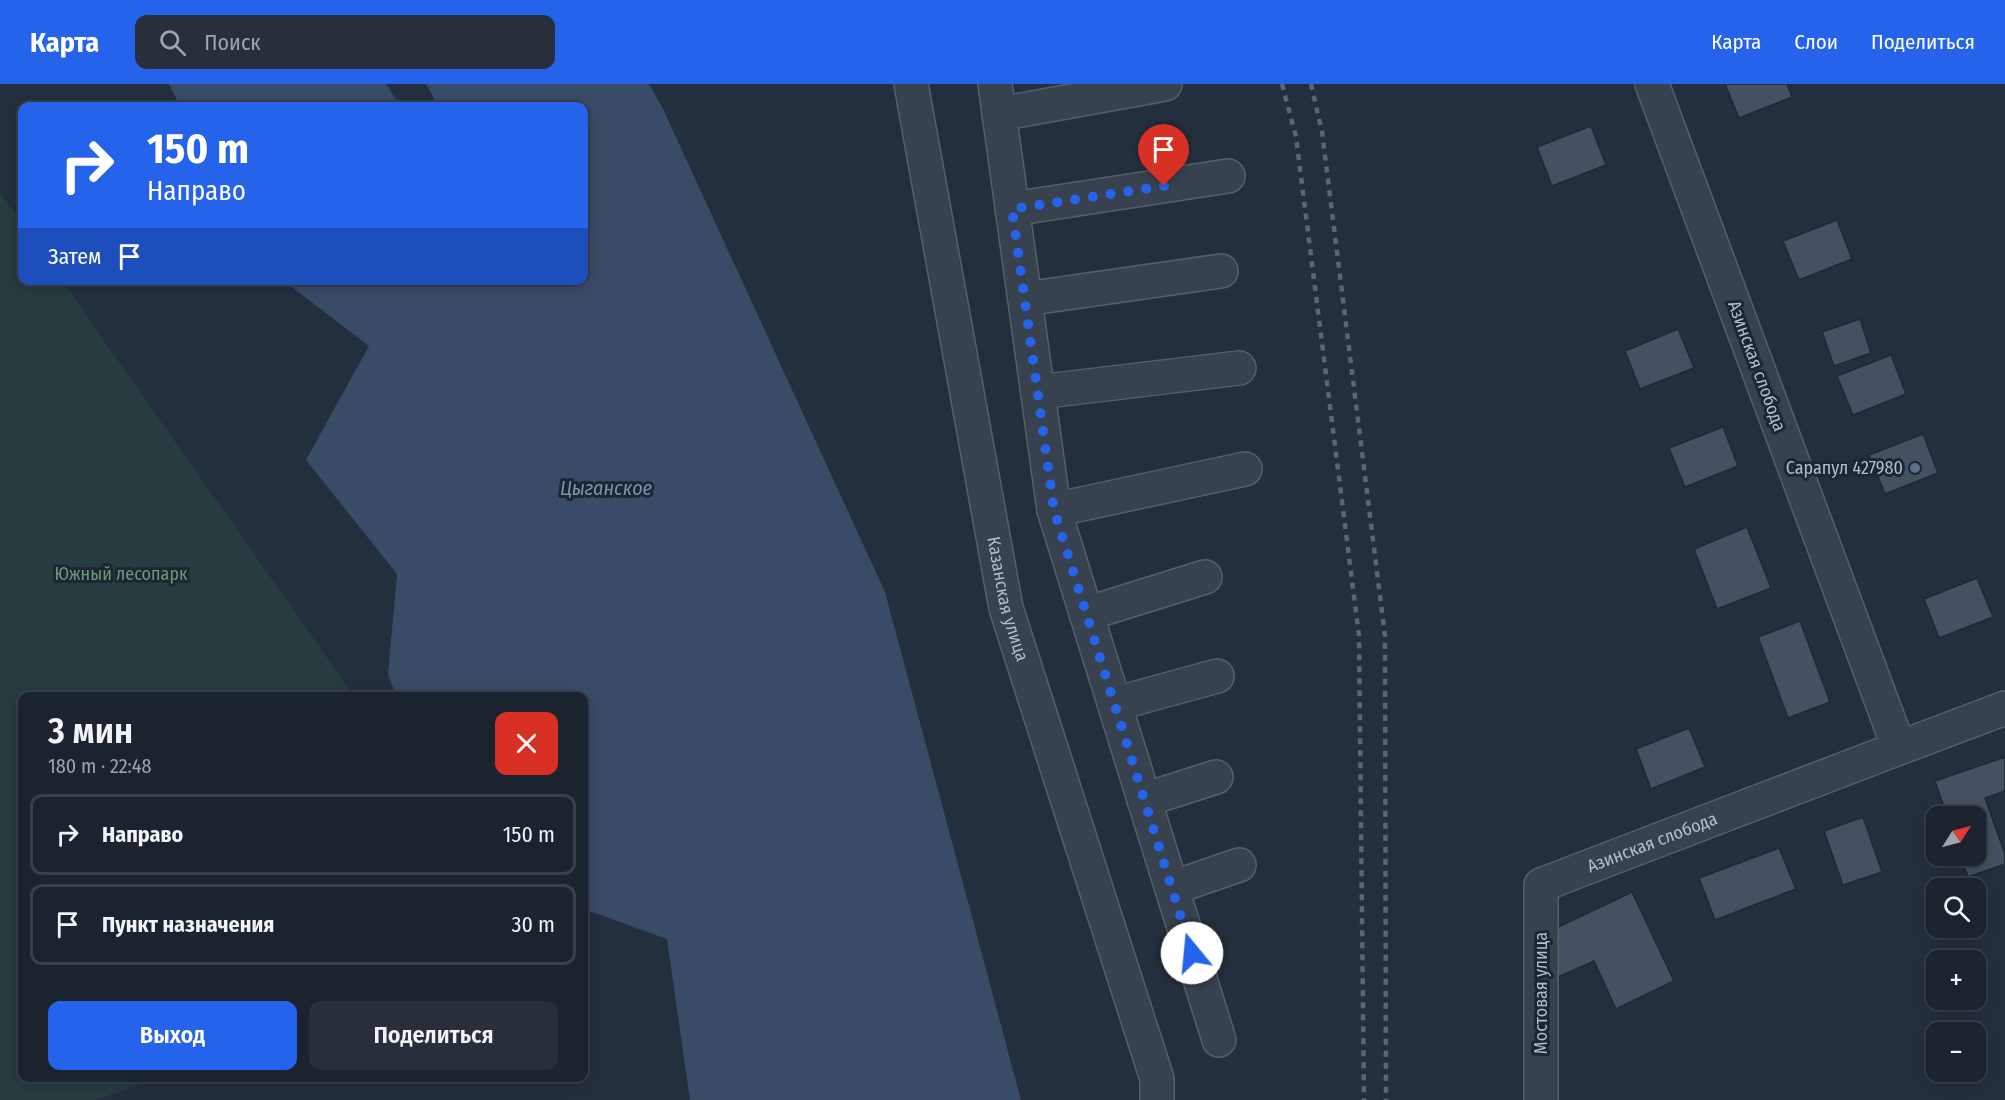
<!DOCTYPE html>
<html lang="ru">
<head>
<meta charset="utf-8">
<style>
	body { margin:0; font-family:"Fira Sans Condensed",sans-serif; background:#282f3a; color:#f1f3f6; height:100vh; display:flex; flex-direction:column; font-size:22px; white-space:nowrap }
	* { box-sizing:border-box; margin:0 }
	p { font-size:20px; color:#a0a4aa }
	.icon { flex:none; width:33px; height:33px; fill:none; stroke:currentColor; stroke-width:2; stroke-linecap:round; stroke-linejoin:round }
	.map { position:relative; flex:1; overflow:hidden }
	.details { position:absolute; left:18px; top:608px; width:570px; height:390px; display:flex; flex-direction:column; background:#1b232e; border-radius:12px; box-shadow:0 3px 15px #0003,0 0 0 2px #39404a }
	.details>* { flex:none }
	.banner { position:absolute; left:18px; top:18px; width:570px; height:183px; border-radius:12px; box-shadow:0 3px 15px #0003,0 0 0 2px #39404a; background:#2563eb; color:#fff; overflow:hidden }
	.needle { width:39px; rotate:54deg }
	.controls { position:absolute; left:1926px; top:722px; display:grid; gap:12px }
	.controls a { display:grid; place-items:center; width:60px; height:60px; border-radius:12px; background:#1b232e; box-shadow:0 3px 15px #0003,0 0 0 2px #39404a; font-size:30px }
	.pin { position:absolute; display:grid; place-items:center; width:51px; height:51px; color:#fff; margin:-62px -26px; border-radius:50% 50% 50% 0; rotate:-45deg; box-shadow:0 0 6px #0007 }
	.pin .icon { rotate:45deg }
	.me { position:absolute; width:66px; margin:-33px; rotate:343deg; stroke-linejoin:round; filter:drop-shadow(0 0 4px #0008) }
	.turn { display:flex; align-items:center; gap:21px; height:126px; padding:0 30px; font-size:27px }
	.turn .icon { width:78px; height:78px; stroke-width:2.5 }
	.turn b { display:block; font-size:42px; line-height:51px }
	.then { display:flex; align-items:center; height:57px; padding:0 30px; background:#0003; gap:12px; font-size:22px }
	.round { display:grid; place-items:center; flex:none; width:63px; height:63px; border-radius:12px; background:#282f3a }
	.summary { display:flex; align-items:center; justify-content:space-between; height:102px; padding:0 30px }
	h1 { font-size:36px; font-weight:600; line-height:45px }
	.button { display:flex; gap:12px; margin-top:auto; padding:12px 30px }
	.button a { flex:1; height:69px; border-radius:12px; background:#2563eb; color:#fff; font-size:24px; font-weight:600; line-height:69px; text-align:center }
	.button a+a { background:#282f3a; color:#f1f3f6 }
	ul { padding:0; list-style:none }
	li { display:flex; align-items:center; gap:18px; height:81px; margin:0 12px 9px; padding:0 18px; border:3px solid #39404a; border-radius:12px }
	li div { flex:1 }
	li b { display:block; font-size:22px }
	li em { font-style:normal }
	header { display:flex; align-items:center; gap:36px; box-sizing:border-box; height:84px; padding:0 30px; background:#2563eb; color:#fff }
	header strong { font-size:28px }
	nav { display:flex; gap:33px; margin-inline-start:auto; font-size:21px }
	.search { width:420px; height:54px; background:#282f3a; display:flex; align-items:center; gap:15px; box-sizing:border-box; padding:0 21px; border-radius:12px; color:#a0a4aa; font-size:22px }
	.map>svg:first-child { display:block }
	.green { fill:#263c3f }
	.water { fill:#394c67 }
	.building { fill:#455162; stroke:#1f2835; stroke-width:1.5 }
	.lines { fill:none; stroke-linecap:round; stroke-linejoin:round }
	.minor-casing { stroke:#565f6c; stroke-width:36 }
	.minor { stroke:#38414e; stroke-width:33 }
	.rail { stroke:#5a6575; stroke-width:4.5; stroke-dasharray:6 6; stroke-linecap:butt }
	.route { stroke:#2563eb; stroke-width:10; stroke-dasharray:0 18 }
	.service-dot { fill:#5c6f8a; stroke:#1d2633; stroke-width:2 }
	.labels { text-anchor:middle; stroke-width:6; stroke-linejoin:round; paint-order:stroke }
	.street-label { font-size:18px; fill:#b4bcc9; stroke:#1d2633 }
	.poi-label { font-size:18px; fill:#b4bcc9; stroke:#1d2633; text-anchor:end }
	.park-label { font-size:18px; fill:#6b9a76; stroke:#1d2633 }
	.water-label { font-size:20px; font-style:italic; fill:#7c92b1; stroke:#1d2633 }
</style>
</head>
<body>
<header>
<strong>Карта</strong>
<div class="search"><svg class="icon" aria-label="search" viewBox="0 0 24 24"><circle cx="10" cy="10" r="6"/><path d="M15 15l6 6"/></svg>Поиск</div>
<nav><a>Карта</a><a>Слои</a><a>Поделиться</a></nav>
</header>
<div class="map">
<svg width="2005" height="1016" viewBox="0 0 2005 1016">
	<rect width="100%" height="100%" fill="#242f3e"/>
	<polygon class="green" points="0,108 22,140 22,196 62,197 354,612 22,612 22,993 163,993 95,1016 0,1016"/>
	<g class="water">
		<polygon points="169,0 386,0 400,22 180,22"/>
		<polygon points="426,0 649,0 663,25 885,508 1021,1016 690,1016 667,855 584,825 584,612 396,612 388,590 397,490 306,376 369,262 284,197 584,196 584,22 438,22"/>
	</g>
	<g class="building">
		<polygon points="1725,0 1787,0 1792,13 1739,34"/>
		<polygon points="1591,42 1606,81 1552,102 1537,63"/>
		<polygon points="1837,136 1852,175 1799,196 1783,157"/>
		<polygon points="1860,235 1871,269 1834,282 1822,248"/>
		<polygon points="1678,245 1694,284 1640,305 1625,267"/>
		<polygon points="1891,271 1906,310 1853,331 1837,292"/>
		<polygon points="1723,343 1738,382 1685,403 1669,364"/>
		<polygon points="1923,350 1938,389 1885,410 1869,371"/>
		<polygon points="1747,443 1771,504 1717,525 1694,465"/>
		<polygon points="1977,494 1993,533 1939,554 1924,515"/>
		<polygon points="1800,537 1830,618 1788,634 1758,553"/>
		<polygon points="1689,644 1705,683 1651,705 1636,665"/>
		<polygon points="2005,673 2005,707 1985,714 2005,770 2005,780 1968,793 1960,771 1976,771 1976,732 1947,732 1935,697"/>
		<polygon points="1863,733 1882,788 1843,801 1824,747"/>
		<polygon points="1779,764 1796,805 1715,836 1699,794"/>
		<polygon points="1632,808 1674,897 1616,925 1594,877 1556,894 1552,846"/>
	</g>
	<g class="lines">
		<defs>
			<g id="minor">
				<path id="s1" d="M911,0L1006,524L1157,995V1016"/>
				<polyline points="995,0 1054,426 1219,956"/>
				<polyline points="999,30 1165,0"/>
				<polyline points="1012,125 1228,92"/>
				<polyline points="1025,215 1221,187"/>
				<polyline points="1038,308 1239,284"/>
				<polyline points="1054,426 1245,385"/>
				<polyline points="1086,530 1205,493"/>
				<polyline points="1115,620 1217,592"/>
				<polyline points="1899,664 2005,624"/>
				<polyline points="1144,716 1216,693"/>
				<polyline points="1172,804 1239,781"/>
				<path id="s2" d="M1541,1016V801L1899,664L1652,0"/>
			</g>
		</defs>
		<use href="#minor" class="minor-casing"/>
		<use href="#minor" class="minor"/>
		<g class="rail">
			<polyline points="1282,0 1296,53 1359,552 1364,1016"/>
			<polyline points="1311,0 1322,48 1385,552 1386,1016"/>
		</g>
	</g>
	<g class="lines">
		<polyline class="route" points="1164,102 1012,125 1054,426 1192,869"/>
	</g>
	<circle class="service-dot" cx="1915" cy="384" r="6"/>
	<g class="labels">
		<g class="street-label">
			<text transform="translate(1757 282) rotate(70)" y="6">Азинская слобода</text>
			<text dy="6" stroke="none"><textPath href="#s1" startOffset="524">Казанская улица</textPath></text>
			<text dy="6" stroke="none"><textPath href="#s2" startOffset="334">Азинская слобода</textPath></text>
			<text transform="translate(1541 909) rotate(-90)" y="6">Мостовая улица</text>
		</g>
		<g class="poi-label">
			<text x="1903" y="390">Сарапул 427980</text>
		</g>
		<g class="park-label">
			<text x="121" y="496">Южный лесопарк</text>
		</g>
		<g class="water-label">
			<text x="606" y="411">Цыганское</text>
		</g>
	</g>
</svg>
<div class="controls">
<a><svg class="needle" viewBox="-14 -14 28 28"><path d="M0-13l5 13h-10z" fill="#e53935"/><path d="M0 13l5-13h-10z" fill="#a0a4aa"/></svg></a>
<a><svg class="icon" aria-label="search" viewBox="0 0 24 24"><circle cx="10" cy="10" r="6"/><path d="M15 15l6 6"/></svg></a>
<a>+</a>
<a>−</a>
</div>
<div class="pin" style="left:1164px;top:102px;background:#d93025"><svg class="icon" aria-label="arrive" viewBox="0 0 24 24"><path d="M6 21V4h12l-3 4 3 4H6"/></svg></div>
<svg class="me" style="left:1192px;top:869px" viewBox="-20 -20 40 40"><circle r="19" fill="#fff"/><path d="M0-13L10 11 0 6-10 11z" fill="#2563eb"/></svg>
<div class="banner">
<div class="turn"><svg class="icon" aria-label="right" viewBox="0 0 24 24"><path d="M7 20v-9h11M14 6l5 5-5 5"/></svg><div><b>150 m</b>Направо</div></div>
<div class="then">Затем<svg class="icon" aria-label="arrive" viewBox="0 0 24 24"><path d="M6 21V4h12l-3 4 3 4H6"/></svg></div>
</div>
<section class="details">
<div class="summary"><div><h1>3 мин</h1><p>180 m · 22:48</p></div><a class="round" style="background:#d93025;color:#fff"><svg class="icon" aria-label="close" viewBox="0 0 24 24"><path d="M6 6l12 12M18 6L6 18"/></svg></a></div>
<ul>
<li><svg class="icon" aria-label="right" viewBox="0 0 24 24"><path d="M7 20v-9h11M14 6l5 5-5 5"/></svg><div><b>Направо</b></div><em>150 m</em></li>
<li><svg class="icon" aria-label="arrive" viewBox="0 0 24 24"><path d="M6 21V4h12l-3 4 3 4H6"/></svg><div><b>Пункт назначения</b></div><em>30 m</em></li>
</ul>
<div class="button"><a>Выход</a><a>Поделиться</a></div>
</section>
</div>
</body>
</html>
